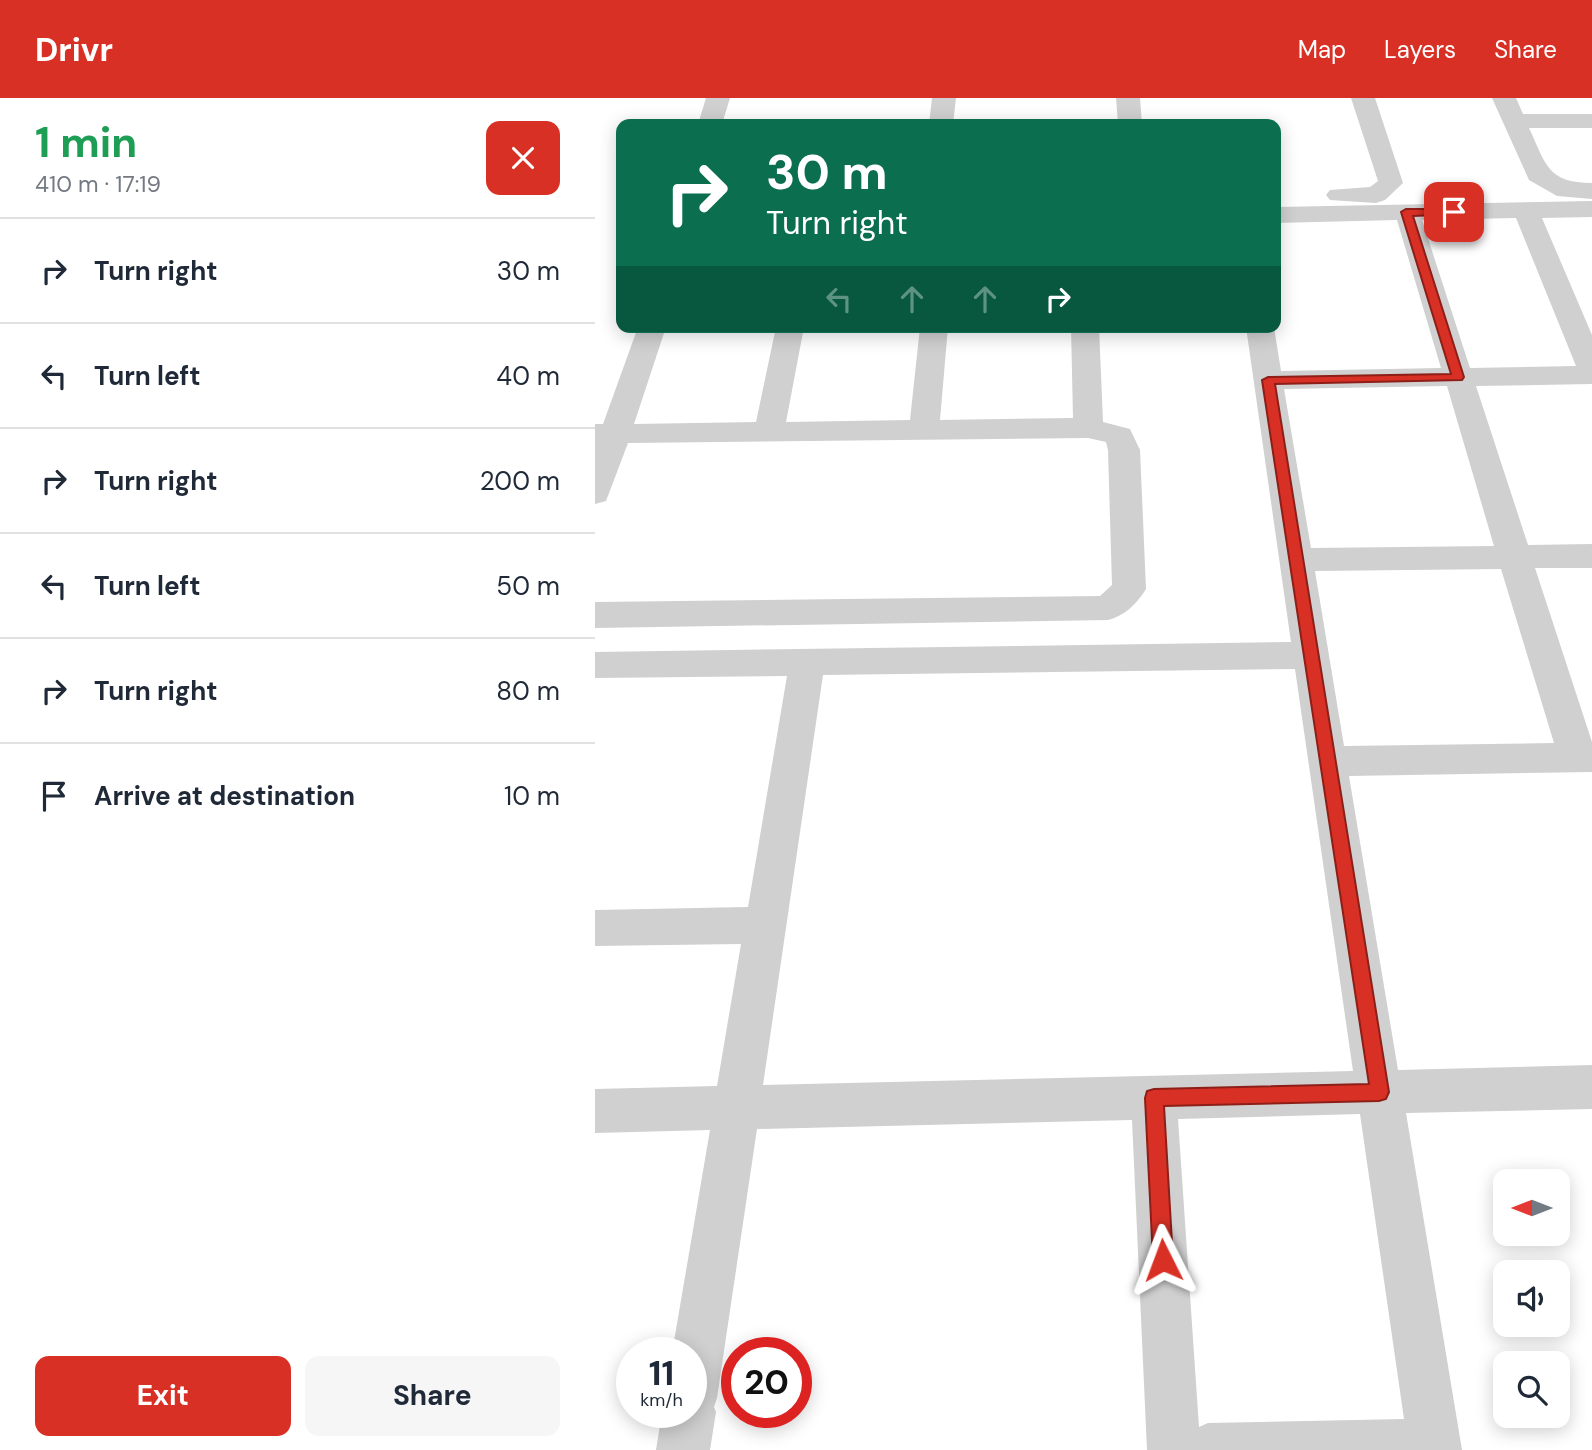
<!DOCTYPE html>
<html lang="en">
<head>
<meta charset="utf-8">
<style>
	body { margin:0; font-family:"DM Sans",sans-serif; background:#f6f6f7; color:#1f2937; height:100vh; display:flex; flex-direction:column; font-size:26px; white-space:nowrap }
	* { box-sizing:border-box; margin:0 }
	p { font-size:23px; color:#747a83 }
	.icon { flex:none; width:38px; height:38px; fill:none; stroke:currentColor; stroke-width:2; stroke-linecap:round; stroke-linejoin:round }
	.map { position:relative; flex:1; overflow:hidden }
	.panel { display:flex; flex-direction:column; background:#fff; width:595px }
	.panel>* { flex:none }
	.guide { position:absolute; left:21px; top:21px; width:665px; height:214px; border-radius:14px; box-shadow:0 4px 18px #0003; background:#0b6e4f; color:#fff; overflow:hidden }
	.needle { width:46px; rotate:270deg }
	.buttons { position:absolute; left:898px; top:1071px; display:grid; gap:14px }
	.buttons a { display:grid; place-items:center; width:77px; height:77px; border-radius:14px; background:#fff; box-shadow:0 4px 18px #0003; font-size:35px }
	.speed { position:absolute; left:21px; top:1239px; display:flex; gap:14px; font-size:35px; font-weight:700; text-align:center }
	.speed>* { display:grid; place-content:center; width:91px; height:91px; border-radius:50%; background:#fff; box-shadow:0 4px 18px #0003; line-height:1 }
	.speed small { font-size:18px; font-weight:400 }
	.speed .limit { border:10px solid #d22; background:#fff; color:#111 }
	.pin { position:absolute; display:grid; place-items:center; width:60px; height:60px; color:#fff; margin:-30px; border-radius:14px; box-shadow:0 4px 10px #0006 }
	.me { position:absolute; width:77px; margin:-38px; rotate:357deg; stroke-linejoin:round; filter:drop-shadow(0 0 5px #0008) }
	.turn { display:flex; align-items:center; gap:24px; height:147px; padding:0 35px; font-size:32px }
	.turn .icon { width:91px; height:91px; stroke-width:2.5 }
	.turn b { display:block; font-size:49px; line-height:60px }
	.lanes { display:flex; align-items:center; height:66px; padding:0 35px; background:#0003; justify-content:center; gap:35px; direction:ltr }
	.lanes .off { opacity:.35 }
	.round { display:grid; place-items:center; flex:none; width:74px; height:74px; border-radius:14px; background:#f6f6f7 }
	.headline { display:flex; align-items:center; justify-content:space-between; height:119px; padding:0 35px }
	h1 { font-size:42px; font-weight:700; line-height:52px; color:#1e9e55 }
	.cta { display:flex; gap:14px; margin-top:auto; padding:14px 35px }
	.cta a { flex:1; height:80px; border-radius:14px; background:#d93025; color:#fff; font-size:28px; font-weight:700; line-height:80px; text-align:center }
	.cta a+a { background:#f6f6f7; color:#1f2937 }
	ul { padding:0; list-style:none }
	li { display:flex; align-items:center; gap:21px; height:105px; padding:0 35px; border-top:2px solid #e0e1e3 }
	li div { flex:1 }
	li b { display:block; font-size:26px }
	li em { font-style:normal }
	header { display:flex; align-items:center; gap:42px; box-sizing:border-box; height:98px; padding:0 35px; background:#d93025; color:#fff }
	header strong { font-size:33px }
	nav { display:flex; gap:38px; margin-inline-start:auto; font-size:24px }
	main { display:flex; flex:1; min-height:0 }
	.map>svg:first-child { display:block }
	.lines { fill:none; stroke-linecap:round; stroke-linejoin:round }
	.minor { fill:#d0d0d0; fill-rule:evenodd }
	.route { fill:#d93025; stroke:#8d1f18; stroke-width:2 }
</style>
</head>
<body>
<header>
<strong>Drivr</strong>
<nav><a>Map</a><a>Layers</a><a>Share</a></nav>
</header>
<main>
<section class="panel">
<div class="headline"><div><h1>1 min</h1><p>410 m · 17:19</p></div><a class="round" style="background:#d93025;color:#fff"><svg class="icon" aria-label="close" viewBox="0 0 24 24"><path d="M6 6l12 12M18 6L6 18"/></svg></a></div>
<ul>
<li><svg class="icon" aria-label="right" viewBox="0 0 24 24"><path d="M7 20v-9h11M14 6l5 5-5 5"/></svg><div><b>Turn right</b></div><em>30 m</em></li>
<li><svg class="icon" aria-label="left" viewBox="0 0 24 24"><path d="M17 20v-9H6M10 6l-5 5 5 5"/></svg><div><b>Turn left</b></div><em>40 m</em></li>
<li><svg class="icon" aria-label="right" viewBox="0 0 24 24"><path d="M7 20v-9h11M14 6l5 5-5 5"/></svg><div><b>Turn right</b></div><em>200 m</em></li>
<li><svg class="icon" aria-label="left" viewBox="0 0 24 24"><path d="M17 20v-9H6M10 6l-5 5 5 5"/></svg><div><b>Turn left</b></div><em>50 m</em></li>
<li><svg class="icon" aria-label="right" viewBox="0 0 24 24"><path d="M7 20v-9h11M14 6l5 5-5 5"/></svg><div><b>Turn right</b></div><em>80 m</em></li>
<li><svg class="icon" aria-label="arrive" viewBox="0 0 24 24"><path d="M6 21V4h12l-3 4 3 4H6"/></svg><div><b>Arrive at destination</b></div><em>10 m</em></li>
</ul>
<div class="cta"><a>Exit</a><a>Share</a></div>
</section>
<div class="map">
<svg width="997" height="1352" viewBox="0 0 997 1352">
	<rect width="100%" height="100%" fill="#fff"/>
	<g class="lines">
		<g class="minor">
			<polygon points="111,0 135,0 127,26 103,26"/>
			<polygon points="337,0 361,0 358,26 334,26"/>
			<polygon points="521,0 545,0 547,26 523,26"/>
			<polygon points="756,0 780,0 808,85 790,102 781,105 735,102 731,97 735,92 775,89 783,83"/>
			<path d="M897,0H921L928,16H997V30H934C951,66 952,85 997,85V101L962,98L934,82Z"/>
			<path d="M997,103V119L947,120L997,237V286L881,288L933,447L997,446V470H940L997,644V674L754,678L803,972L997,967V1011L811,1015L867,1352H552L537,1022L162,1031L122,1300L119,1309L121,1314L115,1352H61L67,1314H96V1255H77L115,1032L0,1035V991L122,988L146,846L0,848V812L153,809L192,578L0,580V554L696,544L651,229H679L686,273L846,270L802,122L681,125V109ZM921,120L981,268L875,270L827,122ZM852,288L899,448L716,450L689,291ZM906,471L959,645L749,648L720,473ZM700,571L758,973L168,987L228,577ZM765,1016L809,1321L613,1325L604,1329L583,1021Z"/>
			<path d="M43,229H71L39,326L161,324L181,229H209L191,324L315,322L325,229H353L345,322L478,320L476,229H504L508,324L535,331L545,352L551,491C542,506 529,518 513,522L0,530V504L505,498L517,487L513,352L511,344L493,340L33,345L11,403L0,406V326H8Z"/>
		</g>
	</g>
	<polygon class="route" points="859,111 863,112 863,116 818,118 869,279 867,282 680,286 794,994 791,1001 784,1003 569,1008 578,1162 575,1169 568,1172 561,1169 558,1162 550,1000 552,993 559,991 774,986 667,282 673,279 856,276 806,114 811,111"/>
</svg>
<div class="buttons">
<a><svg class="needle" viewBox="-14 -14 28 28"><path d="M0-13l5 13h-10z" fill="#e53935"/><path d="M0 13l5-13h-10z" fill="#747a83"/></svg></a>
<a><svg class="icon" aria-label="sound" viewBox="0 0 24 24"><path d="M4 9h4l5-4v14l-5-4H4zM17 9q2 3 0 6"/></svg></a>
<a><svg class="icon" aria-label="search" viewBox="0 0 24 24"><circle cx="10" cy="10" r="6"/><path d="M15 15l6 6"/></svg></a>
</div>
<div class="speed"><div>11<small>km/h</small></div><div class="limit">20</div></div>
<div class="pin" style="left:859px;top:114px;background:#d93025"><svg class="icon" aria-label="arrive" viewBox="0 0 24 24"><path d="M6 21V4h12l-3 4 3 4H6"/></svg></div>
<svg class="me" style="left:568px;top:1162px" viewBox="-20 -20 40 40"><path d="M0-17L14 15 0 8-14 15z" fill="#d93025" stroke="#fff" stroke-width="4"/></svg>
<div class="guide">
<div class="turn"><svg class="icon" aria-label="right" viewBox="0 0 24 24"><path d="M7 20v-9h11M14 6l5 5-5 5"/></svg><div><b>30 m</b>Turn right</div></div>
<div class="lanes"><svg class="icon off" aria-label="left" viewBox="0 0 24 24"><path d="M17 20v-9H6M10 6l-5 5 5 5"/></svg><svg class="icon off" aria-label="ahead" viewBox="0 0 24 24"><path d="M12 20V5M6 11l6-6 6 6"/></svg><svg class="icon off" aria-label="ahead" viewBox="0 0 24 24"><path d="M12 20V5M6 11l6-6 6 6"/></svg><svg class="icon" aria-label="right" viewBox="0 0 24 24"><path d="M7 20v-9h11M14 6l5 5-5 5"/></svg></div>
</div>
</div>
</main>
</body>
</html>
